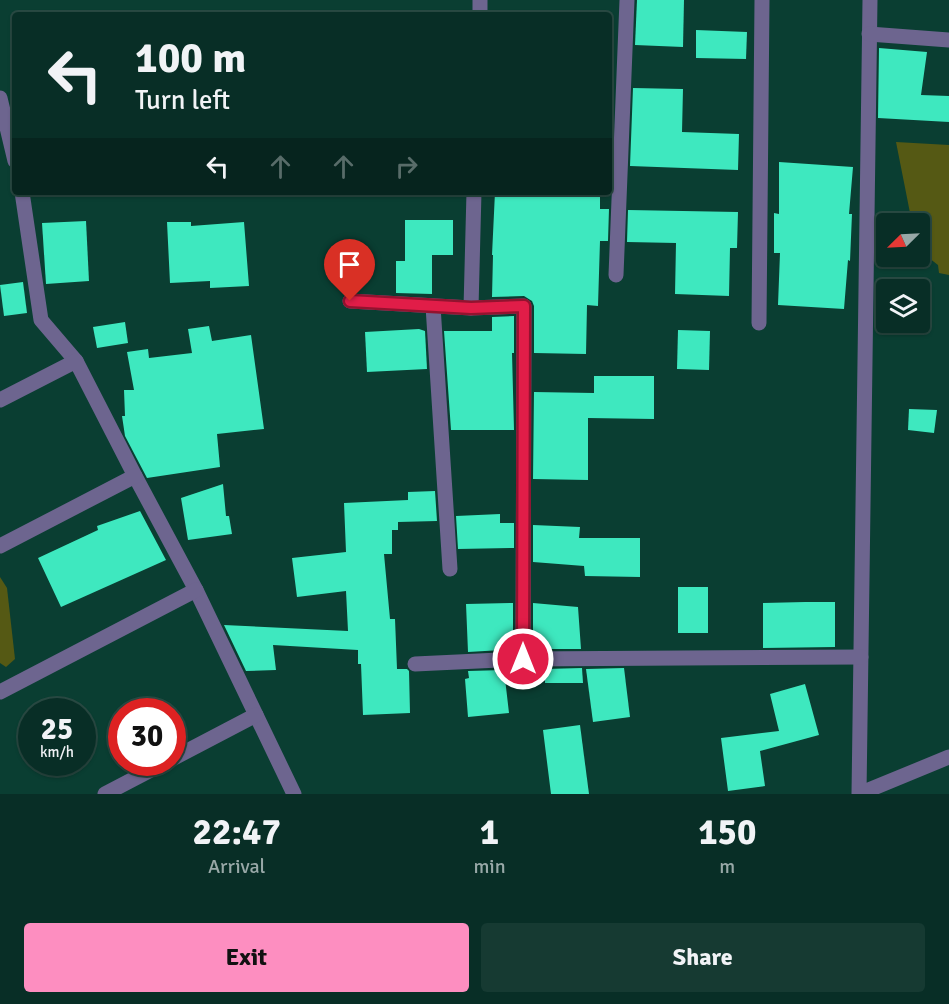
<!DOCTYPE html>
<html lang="en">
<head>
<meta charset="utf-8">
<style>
	body { margin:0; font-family:Signika,sans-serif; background:#163a32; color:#f1f3f6; height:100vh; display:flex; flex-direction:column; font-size:22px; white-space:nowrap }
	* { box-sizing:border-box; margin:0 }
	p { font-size:20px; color:#98a8a7 }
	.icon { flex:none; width:33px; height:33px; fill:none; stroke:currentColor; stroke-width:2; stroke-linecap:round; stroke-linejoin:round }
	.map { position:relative; height:794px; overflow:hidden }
	.panel { display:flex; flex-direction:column; background:#082e26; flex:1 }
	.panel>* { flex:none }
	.banner { position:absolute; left:12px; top:12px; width:600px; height:183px; border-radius:6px; box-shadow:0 2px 4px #0004,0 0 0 2px #294a43; background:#082e26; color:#f1f3f6; overflow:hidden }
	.needle { width:39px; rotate:246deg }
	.buttons { position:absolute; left:876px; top:213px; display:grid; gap:12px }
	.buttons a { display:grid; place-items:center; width:54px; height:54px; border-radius:6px; background:#082e26; box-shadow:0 2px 4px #0004,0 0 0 2px #294a43; font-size:30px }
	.speed { position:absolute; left:18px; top:698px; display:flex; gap:12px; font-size:30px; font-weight:700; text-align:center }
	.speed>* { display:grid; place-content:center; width:78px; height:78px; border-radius:50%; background:#082e26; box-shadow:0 2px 4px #0004,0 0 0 2px #294a43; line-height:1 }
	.speed small { font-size:15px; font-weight:400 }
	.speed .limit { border:9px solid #d22; background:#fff; color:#111 }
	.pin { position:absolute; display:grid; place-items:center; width:51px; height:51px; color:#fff; margin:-62px -26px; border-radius:50% 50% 50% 0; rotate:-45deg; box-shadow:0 0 6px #0007 }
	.pin .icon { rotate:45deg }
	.me { position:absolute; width:66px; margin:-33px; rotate:0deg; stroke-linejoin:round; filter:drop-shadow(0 0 4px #0008) }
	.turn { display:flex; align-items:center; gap:21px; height:126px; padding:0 24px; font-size:27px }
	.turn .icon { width:78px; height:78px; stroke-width:2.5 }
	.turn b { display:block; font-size:42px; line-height:51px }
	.lanes { display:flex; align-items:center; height:57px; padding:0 24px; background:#0003; justify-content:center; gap:30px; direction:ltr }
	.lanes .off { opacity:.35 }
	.eta { display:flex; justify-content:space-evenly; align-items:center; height:102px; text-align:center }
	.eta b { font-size:36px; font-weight:700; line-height:42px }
	.cta { display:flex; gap:12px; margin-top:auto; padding:12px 24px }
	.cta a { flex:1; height:69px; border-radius:6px; background:#fd8ec0; color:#111; font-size:24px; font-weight:700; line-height:69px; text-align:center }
	.cta a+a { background:#163a32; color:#f1f3f6 }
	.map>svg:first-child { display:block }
	.water { fill:#555914 }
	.building { fill:#3ee8bf }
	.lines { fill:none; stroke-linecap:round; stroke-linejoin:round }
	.minor { stroke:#6d658f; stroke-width:15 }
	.route-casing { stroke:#92132f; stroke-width:15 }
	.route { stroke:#e11d48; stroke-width:10 }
</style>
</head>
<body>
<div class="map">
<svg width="949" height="794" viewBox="0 0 949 794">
	<rect width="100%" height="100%" fill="#0a3e32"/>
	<g class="water">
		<polygon points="896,142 949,145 949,275 939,273 938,265 920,251 920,224 912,223"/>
		<polygon points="0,577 7,588 15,659 6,667 0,663"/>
	</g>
	<g class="building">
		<polygon points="637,0 684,0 683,47 635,45"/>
		<polygon points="696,30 747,32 746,59 696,58"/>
		<polygon points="879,48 927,52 921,95 949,96 949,122 878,118"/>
		<polygon points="633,88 683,89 682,132 739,134 738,170 630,166"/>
		<polygon points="779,162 853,167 849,214 852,214 850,261 848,260 844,309 778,305 780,253 774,253 774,213 779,214"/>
		<polygon points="495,192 600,192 600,209 609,209 608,241 600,241 598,306 587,305 586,354 534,353 534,306 532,301 524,296 492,297 493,255 492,255"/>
		<polygon points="628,210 738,212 737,248 730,248 729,296 675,294 676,243 627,242"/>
		<polygon points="405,220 453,220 453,255 432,255 432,294 396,293 396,261 405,261"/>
		<polygon points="86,221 89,281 46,284 42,223"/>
		<polygon points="167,222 191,222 191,226 244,222 249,286 210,288 210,281 170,283"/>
		<polygon points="23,282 27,313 4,316 0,285"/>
		<polygon points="514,316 514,353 512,353 514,430 451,430 444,331 492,331 492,317"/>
		<polygon points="125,322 128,343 97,348 93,327"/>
		<polygon points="209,326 212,341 251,335 264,429 217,434 220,467 147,478 125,436 122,416 125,416 124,390 134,390 127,352 148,349 149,358 192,353 188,329"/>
		<polygon points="419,329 425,331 427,369 367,372 365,332"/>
		<polygon points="678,330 710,331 709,370 677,369"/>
		<polygon points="594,376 654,376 654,419 588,418 588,480 533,479 534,392 594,393"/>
		<polygon points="909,409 937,410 934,433 908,430"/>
		<polygon points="223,484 226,516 229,516 232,534 188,540 181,498"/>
		<polygon points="435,491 437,521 398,522 398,530 392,530 392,554 384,554 390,619 395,619 397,669 407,669 409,671 410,713 363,715 361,664 358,664 358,650 273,645 276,670 246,671 224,625 348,631 346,591 297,597 292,558 346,552 344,503 408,500 408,492"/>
		<polygon points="140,511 166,560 61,607 38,558 98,530 97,526"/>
		<polygon points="500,514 500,523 514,523 514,548 458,549 456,516"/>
		<polygon points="533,525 580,527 579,538 640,538 640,577 585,576 584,566 533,562"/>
		<rect x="678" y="587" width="30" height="46"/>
		<polygon points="805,602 835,602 835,647 763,648 763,603"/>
		<polygon points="513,603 513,647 502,648 502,650 468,652 466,604"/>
		<polygon points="533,603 578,607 581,649 545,649 545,646 533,647"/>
		<polygon points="582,668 583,683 545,683 545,669"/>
		<polygon points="624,668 630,717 593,722 586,669"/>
		<polygon points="504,670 509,713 468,717 465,679 469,678 468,671"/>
		<polygon points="805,684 819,735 760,751 765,786 728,791 721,738 779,731 770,694"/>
		<polygon points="580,725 589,794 551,794 543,730"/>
	</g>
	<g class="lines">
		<g class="minor">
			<polyline points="870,0 859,794 949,757"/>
			<polyline points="480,15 480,0"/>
			<polyline points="869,34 949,40"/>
			<polyline points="0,98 15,161"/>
			<polyline points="22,192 41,320 76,361"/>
			<polyline points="616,275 627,0"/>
			<polyline points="350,301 471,308 524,306 523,659"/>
			<polyline points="433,306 450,569"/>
			<polyline points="471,308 474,192"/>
			<polyline points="759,323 762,0"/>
			<polyline points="0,400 76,361 135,476 196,590 294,794"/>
			<polyline points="0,546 135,476"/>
			<polyline points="415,664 523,659 861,657"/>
			<polyline points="0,692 196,590"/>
			<polyline points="172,759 256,715"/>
			<polyline points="105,794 166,762"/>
		</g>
	</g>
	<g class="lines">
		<defs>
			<polyline id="route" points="350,301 471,308 524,306 523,659"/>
		</defs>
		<use href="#route" class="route-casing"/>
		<use href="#route" class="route"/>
	</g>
</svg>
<div class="buttons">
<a><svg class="needle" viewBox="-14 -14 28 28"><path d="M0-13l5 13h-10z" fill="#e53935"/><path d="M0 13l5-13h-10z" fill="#98a8a7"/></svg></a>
<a><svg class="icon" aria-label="layers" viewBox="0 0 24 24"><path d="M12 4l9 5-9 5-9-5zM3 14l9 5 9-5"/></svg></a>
</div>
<div class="speed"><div>25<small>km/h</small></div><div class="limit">30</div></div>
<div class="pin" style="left:350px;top:301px;background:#d93025"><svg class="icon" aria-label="arrive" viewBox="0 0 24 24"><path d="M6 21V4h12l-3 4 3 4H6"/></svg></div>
<svg class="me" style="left:523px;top:659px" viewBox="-20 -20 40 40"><circle r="17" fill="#e11d48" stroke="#fff" stroke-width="3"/><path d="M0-11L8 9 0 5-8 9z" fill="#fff"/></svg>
<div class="banner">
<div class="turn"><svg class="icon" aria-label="left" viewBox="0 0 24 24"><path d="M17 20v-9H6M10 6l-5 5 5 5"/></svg><div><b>100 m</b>Turn left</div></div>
<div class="lanes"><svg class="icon" aria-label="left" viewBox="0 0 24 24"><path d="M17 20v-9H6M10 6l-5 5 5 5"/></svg><svg class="icon off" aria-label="ahead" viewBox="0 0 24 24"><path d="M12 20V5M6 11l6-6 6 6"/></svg><svg class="icon off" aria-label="ahead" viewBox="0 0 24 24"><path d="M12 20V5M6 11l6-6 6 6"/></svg><svg class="icon off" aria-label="right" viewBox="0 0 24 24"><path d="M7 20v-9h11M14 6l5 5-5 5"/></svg></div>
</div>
</div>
<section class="panel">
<div class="eta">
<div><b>22:47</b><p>Arrival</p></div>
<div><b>1</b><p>min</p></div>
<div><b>150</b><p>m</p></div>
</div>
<div class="cta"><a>Exit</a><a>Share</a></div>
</section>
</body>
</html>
